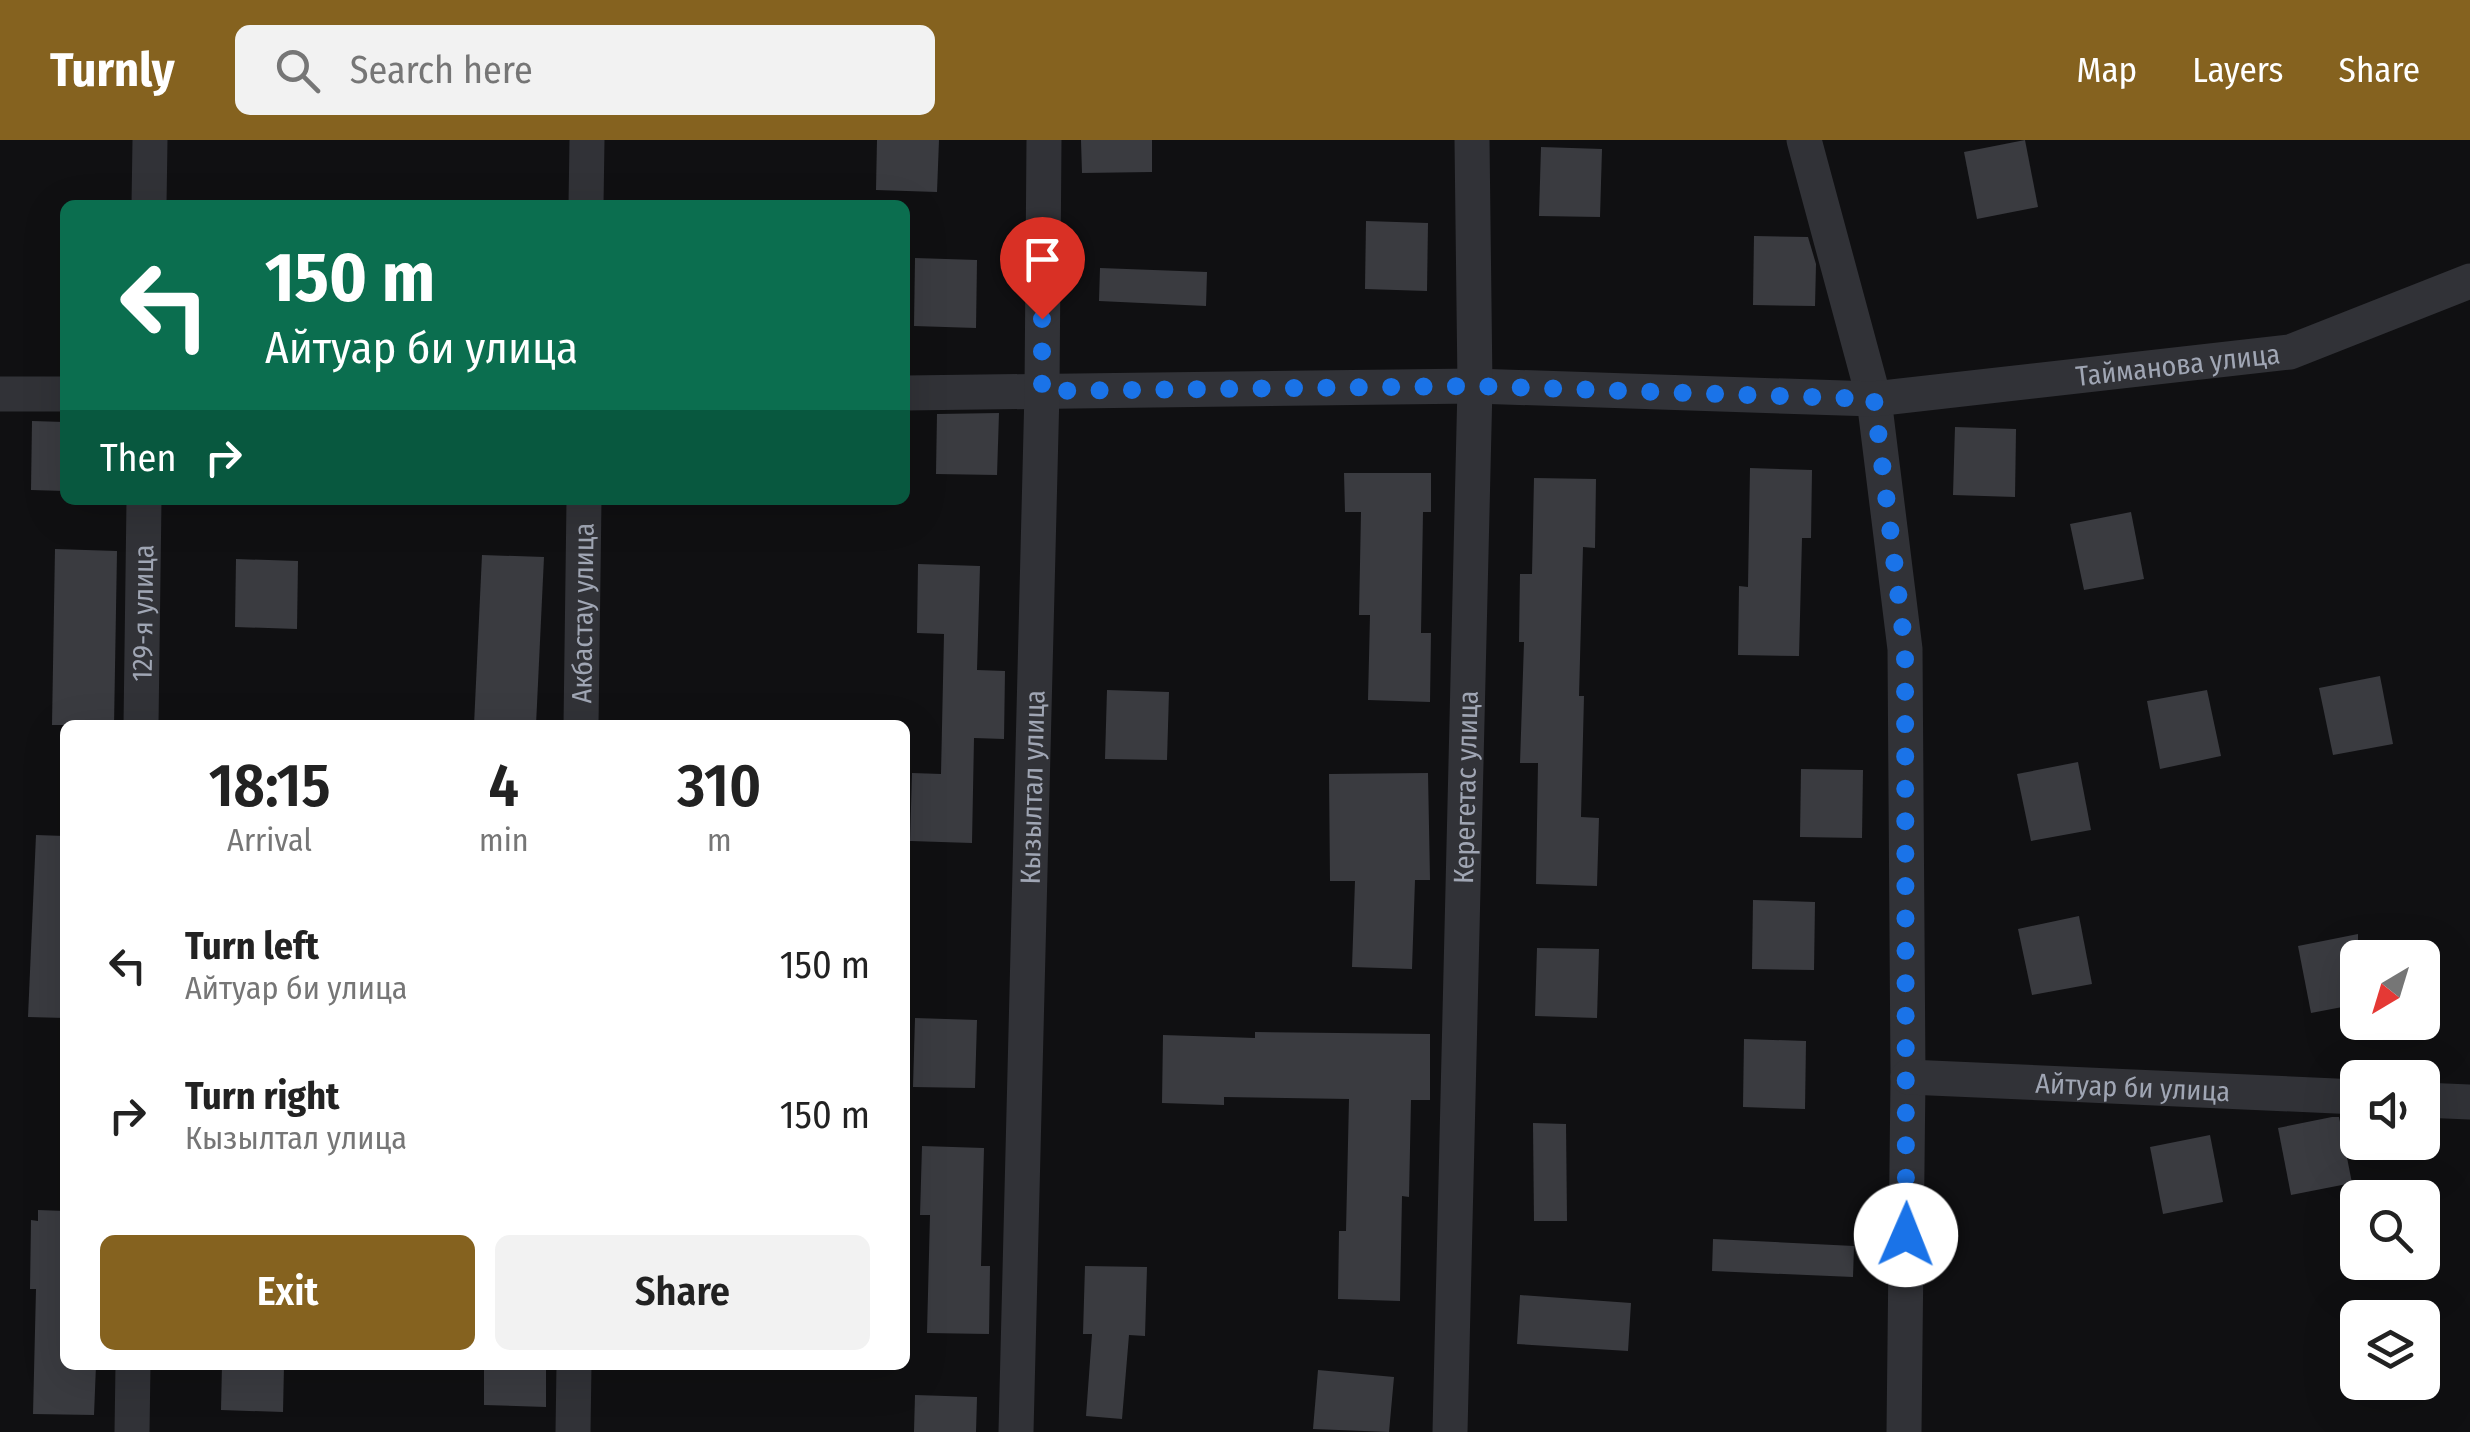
<!DOCTYPE html>
<html lang="en">
<head>
<meta charset="utf-8">
<style>
	body { margin:0; font-family:"Fira Sans Condensed",sans-serif; background:#f2f2f2; color:#222; height:100vh; display:flex; flex-direction:column; font-size:38px; white-space:nowrap }
	* { box-sizing:border-box; margin:0 }
	p { font-size:32px; color:#767676 }
	.icon { flex:none; width:55px; height:55px; fill:none; stroke:currentColor; stroke-width:2; stroke-linecap:round; stroke-linejoin:round }
	.map { position:relative; flex:1; overflow:hidden }
	.side { position:absolute; left:60px; top:580px; width:850px; height:650px; display:flex; flex-direction:column; background:#fff; border-radius:15px; box-shadow:0 10px 40px #0002 }
	.side>* { flex:none }
	.guide { position:absolute; left:60px; top:60px; width:850px; height:305px; border-radius:15px; box-shadow:0 10px 40px #0002; background:#0b6e4f; color:#fff; overflow:hidden }
	.needle { width:65px; rotate:218deg }
	.fabs { position:absolute; left:2340px; top:800px; display:grid; gap:20px }
	.fabs a { display:grid; place-items:center; width:100px; height:100px; border-radius:15px; background:#fff; box-shadow:0 10px 40px #0002; font-size:50px }
	.pin { position:absolute; display:grid; place-items:center; width:85px; height:85px; color:#fff; margin:-102px -42px; border-radius:50% 50% 50% 0; rotate:-45deg; box-shadow:0 0 10px #0007 }
	.pin .icon { rotate:45deg }
	.me { position:absolute; width:110px; margin:-55px; rotate:1deg; stroke-linejoin:round; filter:drop-shadow(0 0 8px #0008) }
	.turn { display:flex; align-items:center; gap:35px; height:210px; padding:0 40px; font-size:45px }
	.turn .icon { width:130px; height:130px; stroke-width:2.5 }
	.turn b { display:block; font-size:70px; line-height:85px }
	.then { display:flex; align-items:center; height:95px; padding:0 40px; background:#0003; gap:20px; font-size:38px }
	.eta { display:flex; justify-content:space-evenly; align-items:center; height:170px; text-align:center }
	.eta b { font-size:60px; font-weight:600; line-height:70px }
	.cta { display:flex; gap:20px; margin-top:auto; padding:20px 40px }
	.cta a { flex:1; height:115px; border-radius:15px; background:#85621f; color:#fff; font-size:40px; font-weight:600; line-height:115px; text-align:center }
	.cta a+a { background:#f2f2f2; color:#222 }
	ul { padding:0; list-style:none }
	li { display:flex; align-items:center; gap:30px; height:150px; padding:0 40px }
	li div { flex:1 }
	li b { display:block; font-size:38px }
	li em { font-style:normal }
	header { display:flex; align-items:center; gap:60px; box-sizing:border-box; height:140px; padding:0 50px; background:#85621f; color:#fff }
	header strong { font-size:48px }
	nav { display:flex; gap:55px; margin-inline-start:auto; font-size:35px }
	.search { width:700px; height:90px; background:#f2f2f2; display:flex; align-items:center; gap:25px; box-sizing:border-box; padding:0 35px; border-radius:15px; color:#767676; font-size:38px }
	.map>svg:first-child { display:block }
	.building { fill:#3a3b40 }
	.lines { fill:none; stroke-linecap:round; stroke-linejoin:round }
	.minor { stroke:#313237; stroke-width:35 }
	.route { stroke:#1a73e8; stroke-width:18; stroke-dasharray:0 32.4 }
	.labels { text-anchor:middle; stroke-width:8; stroke-linejoin:round; paint-order:stroke }
	.street-label { font-size:28px; fill:#a0a6b4; stroke:#0b0b0d }
</style>
</head>
<body>
<header>
<strong>Turnly</strong>
<div class="search"><svg class="icon" aria-label="search" viewBox="0 0 24 24"><circle cx="10" cy="10" r="6"/><path d="M15 15l6 6"/></svg>Search here</div>
<nav><a>Map</a><a>Layers</a><a>Share</a></nav>
</header>
<div class="map">
<svg width="2470" height="1292" viewBox="0 0 2470 1292">
	<rect width="100%" height="100%" fill="#101012"/>
	<g class="building">
		<polygon points="877,0 939,0 937,52 876,50"/>
		<polygon points="1081,0 1152,0 1152,32 1082,33"/>
		<polygon points="2025,0 2038,67 1977,79 1964,12"/>
		<polygon points="1541,7 1602,9 1600,77 1539,76"/>
		<polygon points="1366,81 1428,83 1427,151 1365,149"/>
		<polygon points="1754,96 1808,97 1816,124 1815,166 1753,165"/>
		<polygon points="915,118 977,120 976,188 914,186"/>
		<polygon points="1100,128 1207,132 1206,166 1099,161"/>
		<polygon points="999,273 997,335 936,334 937,274"/>
		<polygon points="32,281 65,282 65,351 31,350"/>
		<polygon points="1955,287 2016,289 2015,357 1953,355"/>
		<polygon points="1750,328 1812,330 1811,398 1802,398 1799,516 1738,515 1739,446 1748,447"/>
		<polygon points="1344,333 1431,333 1431,372 1423,372 1421,493 1431,493 1430,562 1368,560 1370,475 1359,475 1361,372 1345,372"/>
		<polygon points="1534,338 1596,339 1595,408 1583,407 1579,556 1584,556 1581,677 1599,678 1597,746 1536,744 1538,623 1520,623 1524,502 1519,502 1520,434 1532,434"/>
		<polygon points="2131,372 2144,439 2084,450 2070,384"/>
		<polygon points="55,409 117,411 114,585 52,585"/>
		<polygon points="482,415 544,417 536,585 474,585"/>
		<polygon points="236,419 298,421 297,489 235,487"/>
		<polygon points="918,424 980,426 977,530 1005,531 1004,599 974,598 972,703 910,701 912,633 941,634 944,494 917,493"/>
		<polygon points="2380,536 2393,604 2333,615 2319,548"/>
		<polygon points="1107,550 1169,552 1167,620 1105,619"/>
		<polygon points="2207,550 2221,616 2160,629 2147,561"/>
		<polygon points="2078,622 2091,690 2031,701 2017,634"/>
		<polygon points="1801,629 1863,630 1862,698 1800,697"/>
		<polygon points="1428,633 1430,740 1415,740 1412,829 1352,827 1355,741 1330,741 1329,634"/>
		<polygon points="36,695 65,696 65,878 28,877"/>
		<polygon points="1753,760 1815,762 1814,830 1752,829"/>
		<polygon points="2079,776 2092,844 2032,855 2018,789"/>
		<polygon points="2358,794 2358,864 2311,873 2298,806"/>
		<polygon points="1537,808 1599,809 1597,878 1535,876"/>
		<polygon points="915,878 977,880 975,948 913,947"/>
		<polygon points="1255,892 1430,894 1430,960 1411,960 1409,1057 1402,1056 1400,1161 1338,1159 1339,1091 1346,1091 1349,959 1224,957 1224,965 1162,963 1163,895 1255,898"/>
		<polygon points="1744,899 1806,901 1805,969 1743,967"/>
		<polygon points="2332,977 2339,977 2352,1043 2291,1055 2278,988"/>
		<polygon points="1533,983 1566,984 1567,1081 1534,1081"/>
		<polygon points="2210,995 2223,1062 2163,1074 2150,1007"/>
		<polygon points="922,1006 984,1008 981,1126 990,1126 989,1194 927,1193 930,1075 920,1075"/>
		<polygon points="38,1070 65,1071 65,1225 96,1225 94,1275 33,1274 36,1149 30,1149 31,1080 38,1081"/>
		<polygon points="1713,1099 1854,1106 1853,1137 1712,1131"/>
		<polygon points="1085,1126 1147,1127 1145,1196 1129,1195 1122,1279 1086,1276 1092,1194 1083,1194"/>
		<polygon points="1520,1155 1631,1163 1628,1211 1517,1204"/>
		<polygon points="222,1225 284,1225 283,1272 221,1270"/>
		<polygon points="484,1225 546,1225 546,1267 484,1265"/>
		<polygon points="1318,1230 1394,1237 1389,1292 1313,1289"/>
		<polygon points="915,1255 977,1257 976,1292 914,1292"/>
	</g>
	<g class="lines">
		<g class="minor">
			<polyline points="1804,0 1874,259 1905,509 1908,937 1904,1292"/>
			<polyline points="149,65 150,0"/>
			<polyline points="586,65 587,0"/>
			<path id="s1" d="M905,253L1475,246L1874,259L2290,212L2470,141"/>
			<polyline points="0,254 65,254"/>
			<path id="s2" d="M141,585L144,360"/>
			<path id="s3" d="M581,585L584,360"/>
			<path id="s4" d="M1908,937L2358,957"/>
			<polyline points="2422,960 2470,962"/>
			<polyline points="132,1292 133,1225"/>
			<polyline points="573,1292 574,1225"/>
			<path id="s5" d="M1016,1292L1042,251L1044,0"/>
			<path id="s6" d="M1450,1292L1475,246L1472,0"/>
		</g>
	</g>
	<g class="lines">
		<polyline class="route" points="1042,179 1042,251 1475,246 1874,259 1905,508 1906,1095"/>
	</g>
	<g class="labels">
		<g class="street-label">
			<text dy="10" stroke="none"><textPath href="#s1" startOffset="1275">Тайманова улица</textPath></text>
			<text dy="10" stroke="none"><textPath href="#s2" startOffset="112">129-я улица</textPath></text>
			<text dy="10" stroke="none"><textPath href="#s3" startOffset="112">Акбастау улица</textPath></text>
			<text dy="10" stroke="none"><textPath href="#s5" startOffset="645">Кызылтал улица</textPath></text>
			<text dy="10" stroke="none"><textPath href="#s6" startOffset="645">Керегетас улица</textPath></text>
			<text dy="10" stroke="none"><textPath href="#s4" startOffset="225">Айтуар би улица</textPath></text>
		</g>
	</g>
</svg>
<div class="fabs">
<a><svg class="needle" viewBox="-14 -14 28 28"><path d="M0-13l5 13h-10z" fill="#e53935"/><path d="M0 13l5-13h-10z" fill="#767676"/></svg></a>
<a><svg class="icon" aria-label="sound" viewBox="0 0 24 24"><path d="M4 9h4l5-4v14l-5-4H4zM17 9q2 3 0 6"/></svg></a>
<a><svg class="icon" aria-label="search" viewBox="0 0 24 24"><circle cx="10" cy="10" r="6"/><path d="M15 15l6 6"/></svg></a>
<a><svg class="icon" aria-label="layers" viewBox="0 0 24 24"><path d="M12 4l9 5-9 5-9-5zM3 14l9 5 9-5"/></svg></a>
</div>
<div class="pin" style="left:1042px;top:179px;background:#d93025"><svg class="icon" aria-label="arrive" viewBox="0 0 24 24"><path d="M6 21V4h12l-3 4 3 4H6"/></svg></div>
<svg class="me" style="left:1906px;top:1095px" viewBox="-20 -20 40 40"><circle r="19" fill="#fff"/><path d="M0-13L10 11 0 6-10 11z" fill="#1a73e8"/></svg>
<div class="guide">
<div class="turn"><svg class="icon" aria-label="left" viewBox="0 0 24 24"><path d="M17 20v-9H6M10 6l-5 5 5 5"/></svg><div><b>150 m</b>Айтуар би улица</div></div>
<div class="then">Then<svg class="icon" aria-label="right" viewBox="0 0 24 24"><path d="M7 20v-9h11M14 6l5 5-5 5"/></svg></div>
</div>
<section class="side">
<div class="eta">
<div><b>18:15</b><p>Arrival</p></div>
<div><b>4</b><p>min</p></div>
<div><b>310</b><p>m</p></div>
</div>
<ul>
<li><svg class="icon" aria-label="left" viewBox="0 0 24 24"><path d="M17 20v-9H6M10 6l-5 5 5 5"/></svg><div><b>Turn left</b><p>Айтуар би улица</p></div><em>150 m</em></li>
<li><svg class="icon" aria-label="right" viewBox="0 0 24 24"><path d="M7 20v-9h11M14 6l5 5-5 5"/></svg><div><b>Turn right</b><p>Кызылтал улица</p></div><em>150 m</em></li>
</ul>
<div class="cta"><a>Exit</a><a>Share</a></div>
</section>
</div>
</body>
</html>
